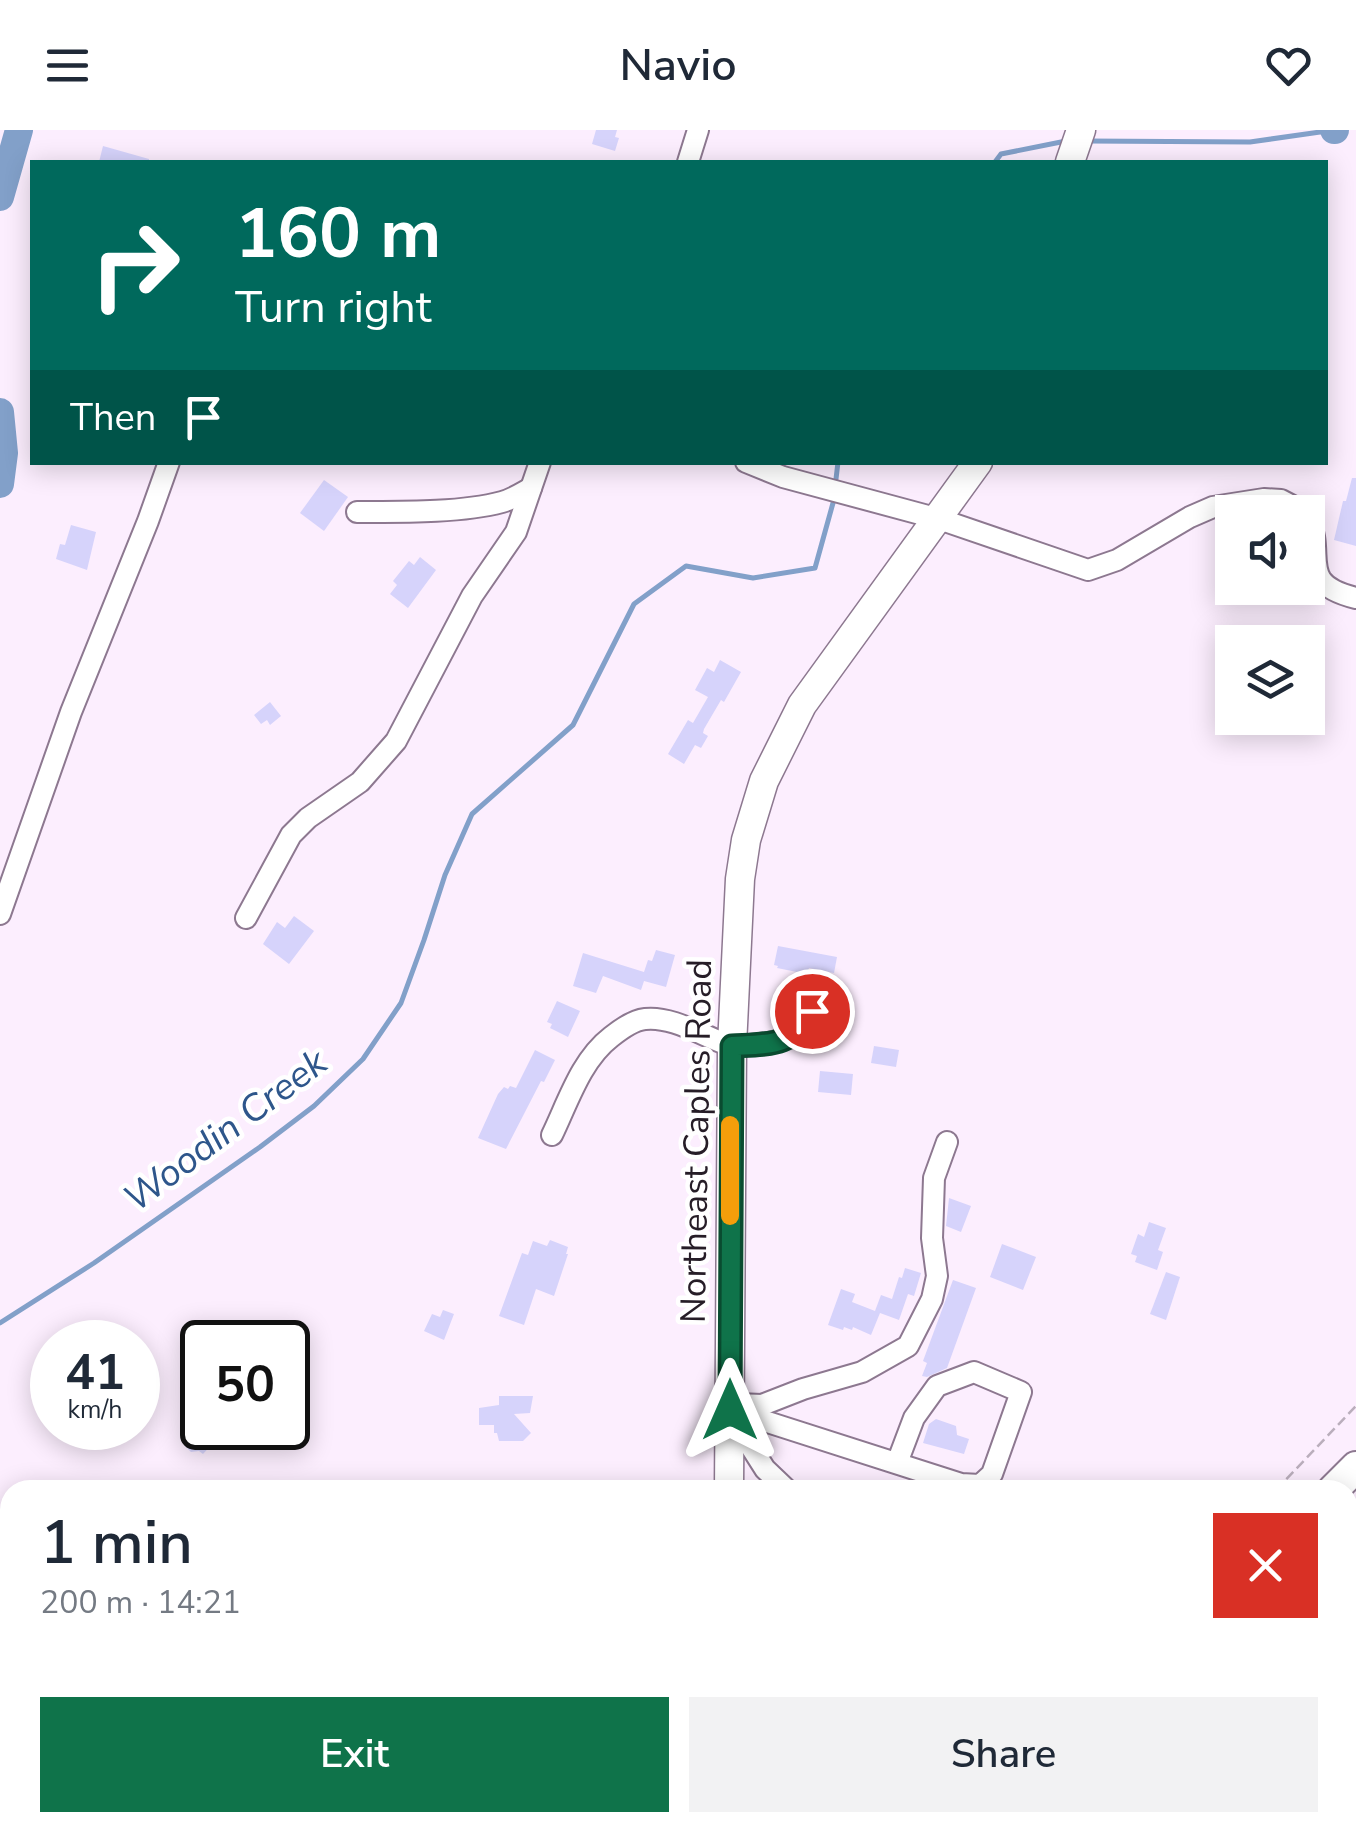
<!DOCTYPE html>
<html lang="en">
<head>
<meta charset="utf-8">
<style>
	body { margin:0; font-family:"Nunito Sans",sans-serif; background:#f2f2f3; color:#1f2937; height:100vh; display:flex; flex-direction:column; font-size:38px; white-space:nowrap }
	* { box-sizing:border-box; margin:0 }
	p { font-size:32px; color:#747a83 }
	.icon { flex:none; width:55px; height:55px; fill:none; stroke:currentColor; stroke-width:2; stroke-linecap:round; stroke-linejoin:round }
	.map { position:relative; flex:1; overflow:hidden }
	.sheet { position:absolute; left:0px; top:1350px; width:1358px; height:352px; display:flex; flex-direction:column; background:#fff; border-radius:30px 30px 0 0; box-shadow:0 5px 25px #0003 }
	.sheet>* { flex:none }
	.top-card { position:absolute; left:30px; top:30px; width:1298px; height:305px; border-radius:0px; box-shadow:0 5px 25px #0003; background:#00695c; color:#fff; overflow:hidden }
	.buttons { position:absolute; left:1215px; top:365px; display:grid; gap:20px }
	.buttons a { display:grid; place-items:center; width:110px; height:110px; border-radius:0px; background:#fff; box-shadow:0 5px 25px #0003; font-size:50px }
	.speed { position:absolute; left:30px; top:1190px; display:flex; gap:20px; font-size:50px; font-weight:700; text-align:center }
	.speed>* { display:grid; place-content:center; width:130px; height:130px; border-radius:50%; background:#fff; box-shadow:0 5px 25px #0003; line-height:1 }
	.speed small { font-size:25px; font-weight:400 }
	.speed .limit { border:5px solid #111; border-radius:15px; background:#fff; color:#111 }
	.pin { position:absolute; display:grid; place-items:center; width:85px; height:85px; color:#fff; margin:-42px; border:5px solid #fff; border-radius:50%; box-shadow:0 2px 10px #0007 }
	.me { position:absolute; width:110px; margin:-55px; rotate:0deg; stroke-linejoin:round; filter:drop-shadow(0 0 8px #0008) }
	.turn { display:flex; align-items:center; gap:35px; height:210px; padding:0 40px; font-size:45px }
	.turn .icon { width:130px; height:130px; stroke-width:2.5 }
	.turn b { display:block; font-size:70px; line-height:85px }
	.then { display:flex; align-items:center; height:95px; padding:0 40px; background:#0003; gap:20px; font-size:38px }
	.round { display:grid; place-items:center; flex:none; width:105px; height:105px; border-radius:0px; background:#f2f2f3 }
	.headline { display:flex; align-items:center; justify-content:space-between; height:170px; padding:0 40px }
	h1 { font-size:60px; font-weight:600; line-height:75px }
	.cta { display:flex; gap:20px; margin-top:auto; padding:20px 40px }
	.cta a { flex:1; height:115px; border-radius:0px; background:#0f734a; color:#fff; font-size:40px; font-weight:600; line-height:115px; text-align:center }
	.cta a+a { background:#f2f2f3; color:#1f2937 }
	header { display:flex; justify-content:space-between; align-items:center; height:130px; padding:0 40px; background:#fff; font-size:45px; font-weight:600 }
	.map>svg:first-child { display:block }
	.lines { fill:none; stroke-linecap:round; stroke-linejoin:round }
	.stream { stroke:#82a0c9; stroke-width:5 }
	.river { stroke:#82a0c9; stroke-width:28 }
	.building { fill:#d6d3fb }
	.minor-casing { stroke:#8d7890; stroke-width:24 }
	.major-casing { stroke:#8d7890; stroke-width:31 }
	.highway-casing { stroke:#8d7890; stroke-width:34 }
	.path { stroke:#baaebc; stroke-width:2.5; stroke-dasharray:10 5; stroke-linecap:butt }
	.minor { stroke:#fff; stroke-width:20 }
	.major { stroke:#fff; stroke-width:28 }
	.highway { stroke:#fff; stroke-width:30 }
	.route-casing { stroke:#0a4b30; stroke-width:25 }
	.route { stroke:#0f734a; stroke-width:18 }
	.slow { stroke:#f59e0b; stroke-width:18 }
	.labels { text-anchor:middle; stroke-width:9; stroke-linejoin:round; paint-order:stroke }
	.street-label { font-size:35px; fill:#261d27; stroke:#fff }
	.water-label { font-size:38px; font-style:italic; fill:#2e568b; stroke:#fff }
</style>
</head>
<body>
<header><svg class="icon" aria-label="menu" viewBox="0 0 24 24"><path d="M4 6h16M4 12h16M4 18h16"/></svg>Navio<svg class="icon" aria-label="heart" viewBox="0 0 24 24"><path d="M12 20l-8-8c-3-5 5-10 8-4 3-6 11-1 8 4z"/></svg></header>
<div class="map">
<svg width="1356" height="1701" viewBox="0 0 1356 1701">
	<rect width="100%" height="100%" fill="#fceefe"/>
	<g class="lines">
		<g class="stream">
			<polyline points="1087,11 1250,12 1334,0"/>
			<polyline points="995,32 1001,24 1066,11"/>
			<polyline points="836,349 838,332"/>
			<polyline points="0,1193 94,1133 260,1017 314,976 363,929 401,873 424,810 445,745 472,684 573,595 634,474 686,436 753,448 815,438 833,373"/>
		</g>
		<g class="river">
			<polyline points="1334,0 1335,0"/>
			<polyline points="0,67 19,0"/>
			<polyline points="0,282 4,323 0,354"/>
		</g>
	</g>
	<g class="building">
		<polygon points="596,0 617,0 615,7 619,8 615,21 592,14"/>
		<polygon points="103,16 149,29 149,32 99,32"/>
		<polygon points="1352,348 1356,348 1356,416 1334,410 1343,371 1346,371"/>
		<polygon points="324,350 348,367 324,401 300,383"/>
		<polygon points="71,395 96,402 87,440 56,429 60,414 65,415"/>
		<polygon points="420,427 436,440 408,478 390,464 397,455 393,451 409,431 414,435"/>
		<polygon points="720,530 741,542 724,572 721,570 704,599 703,603 708,606 701,618 695,615 684,634 668,624 688,590 693,593 708,567 695,560 707,538 714,542"/>
		<polygon points="270,572 281,586 270,595 267,590 261,594 254,585"/>
		<polygon points="294,786 314,801 289,834 263,814 277,792 285,798"/>
		<polygon points="778,816 837,827 834,843 809,838 807,844 777,838 778,836 774,835"/>
		<polygon points="656,820 675,825 666,857 644,851 641,860 603,846 596,863 573,856 583,823 644,842 648,830 652,831"/>
		<polygon points="557,871 580,881 568,907 550,898 552,894 547,892"/>
		<polygon points="874,916 899,920 896,937 871,933"/>
		<polygon points="535,920 555,930 544,952 541,951 506,1019 478,1008 498,964 504,957 508,959 510,956 516,958"/>
		<polygon points="820,941 853,944 851,965 818,962"/>
		<polygon points="949,1068 971,1076 961,1102 946,1096"/>
		<polygon points="1149,1092 1166,1098 1158,1120 1163,1122 1157,1140 1135,1132 1137,1126 1131,1124 1138,1104 1144,1107"/>
		<polygon points="550,1110 568,1117 566,1124 568,1124 554,1166 536,1159 524,1195 499,1186 522,1123 528,1125 533,1111 547,1116"/>
		<polygon points="1002,1114 1036,1127 1023,1160 990,1147"/>
		<polygon points="905,1138 921,1143 914,1166 908,1164 899,1190 880,1183 871,1205 853,1197 852,1200 844,1197 843,1200 828,1195 841,1159 855,1164 852,1172 875,1181 881,1165 892,1169 899,1147 902,1148"/>
		<polygon points="1166,1142 1180,1147 1166,1190 1150,1184"/>
		<polygon points="953,1150 976,1158 947,1238 927,1247 922,1246 927,1233 923,1231"/>
		<polygon points="443,1180 454,1184 444,1210 424,1201 432,1184 440,1187"/>
		<polygon points="499,1266 533,1266 530,1283 514,1284 531,1303 523,1311 499,1311 497,1303 494,1303 494,1295 479,1295 479,1278 499,1275"/>
		<polygon points="202,1280 202,1298 227,1298 203,1324 199,1321 191,1322 185,1316 186,1311 180,1306"/>
		<polygon points="936,1289 956,1296 957,1305 969,1309 964,1324 923,1313 929,1294"/>
	</g>
	<g class="lines">
		<defs>
			<g id="minor">
				<polyline points="688,32 698,0"/>
				<polyline points="746,332 783,347 939,389 1088,440 1117,430 1190,387 1213,377 1264,369 1281,370 1304,382"/>
				<path d="M357,382C401,382 461,383 502,372C513,369 522,363 531,358"/>
				<path d="M1308,388C1327,426 1295,453 1356,468"/>
				<polyline points="0,784 71,582 148,391 169,332"/>
				<polyline points="246,788 291,705 308,688 360,652 396,611 472,466 516,402 540,332"/>
				<path d="M552,1005C568,972 581,930 611,907C621,899 634,890 645,889C672,886 701,905 726,914C734,916 741,915 749,915C778,913 799,909 812,881"/>
				<polyline points="737,1274 762,1275 803,1259 862,1242 908,1216 932,1169 937,1146 932,1108 934,1048 947,1012"/>
				<polyline points="730,1280 961,1354 980,1355 992,1344 1021,1262 974,1242 937,1256 914,1288 897,1333"/>
				<polyline points="730,1284 765,1339 787,1360"/>
				<polyline points="0,1469 10,1472"/>
				<polyline points="1348,1648 1356,1640"/>
				<polyline points="1283,1701 1293,1692"/>
			</g>
			<g id="major">
				<polyline points="1070,32 1081,0"/>
				<polyline points="729,1360 732,916 740,749 746,710 764,651 802,575 978,332"/>
				<polyline points="615,1701 620,1692"/>
			</g>
			<g id="highway">
				<polyline points="1333,1360 1356,1337"/>
				<polyline points="961,1701 971,1692"/>
			</g>
		</defs>
		<use href="#minor" class="minor-casing"/>
		<use href="#major" class="major-casing"/>
		<use href="#highway" class="highway-casing"/>
		<g class="path">
			<polyline points="1276,1360 1356,1276"/>
			<polyline points="900,1701 909,1692"/>
		</g>
		<use href="#minor" class="minor"/>
		<use href="#major" class="major"/>
		<use href="#highway" class="highway"/>
	</g>
	<g class="lines">
		<defs>
			<path id="route" d="M730,1280L732,916C767,914 795,917 812,881"/>
		</defs>
		<use href="#route" class="route-casing"/>
		<use href="#route" class="route"/>
		<polyline class="slow" points="730,995 730,1086"/>
	</g>
	<g class="labels">
		<g class="street-label">
			<text transform="translate(696 1011) rotate(-89)" y="12">Northeast Caples Road</text>
		</g>
		<g class="water-label">
			<text transform="translate(225 1000) rotate(-37)" y="13">Woodin Creek</text>
		</g>
	</g>
</svg>
<div class="buttons">
<a><svg class="icon" aria-label="sound" viewBox="0 0 24 24"><path d="M4 9h4l5-4v14l-5-4H4zM17 9q2 3 0 6"/></svg></a>
<a><svg class="icon" aria-label="layers" viewBox="0 0 24 24"><path d="M12 4l9 5-9 5-9-5zM3 14l9 5 9-5"/></svg></a>
</div>
<div class="speed"><div>41<small>km/h</small></div><div class="limit">50</div></div>
<div class="pin" style="left:812px;top:881px;background:#d93025"><svg class="icon" aria-label="arrive" viewBox="0 0 24 24"><path d="M6 21V4h12l-3 4 3 4H6"/></svg></div>
<svg class="me" style="left:730px;top:1280px" viewBox="-20 -20 40 40"><path d="M0-17L14 15 0 8-14 15z" fill="#0f734a" stroke="#fff" stroke-width="4"/></svg>
<div class="top-card">
<div class="turn"><svg class="icon" aria-label="right" viewBox="0 0 24 24"><path d="M7 20v-9h11M14 6l5 5-5 5"/></svg><div><b>160 m</b>Turn right</div></div>
<div class="then">Then<svg class="icon" aria-label="arrive" viewBox="0 0 24 24"><path d="M6 21V4h12l-3 4 3 4H6"/></svg></div>
</div>
<section class="sheet">
<div class="headline"><div><h1>1 min</h1><p>200 m · 14:21</p></div><a class="round" style="background:#d93025;color:#fff"><svg class="icon" aria-label="close" viewBox="0 0 24 24"><path d="M6 6l12 12M18 6L6 18"/></svg></a></div>
<div class="cta"><a>Exit</a><a>Share</a></div>
</section>
</div>
</body>
</html>
